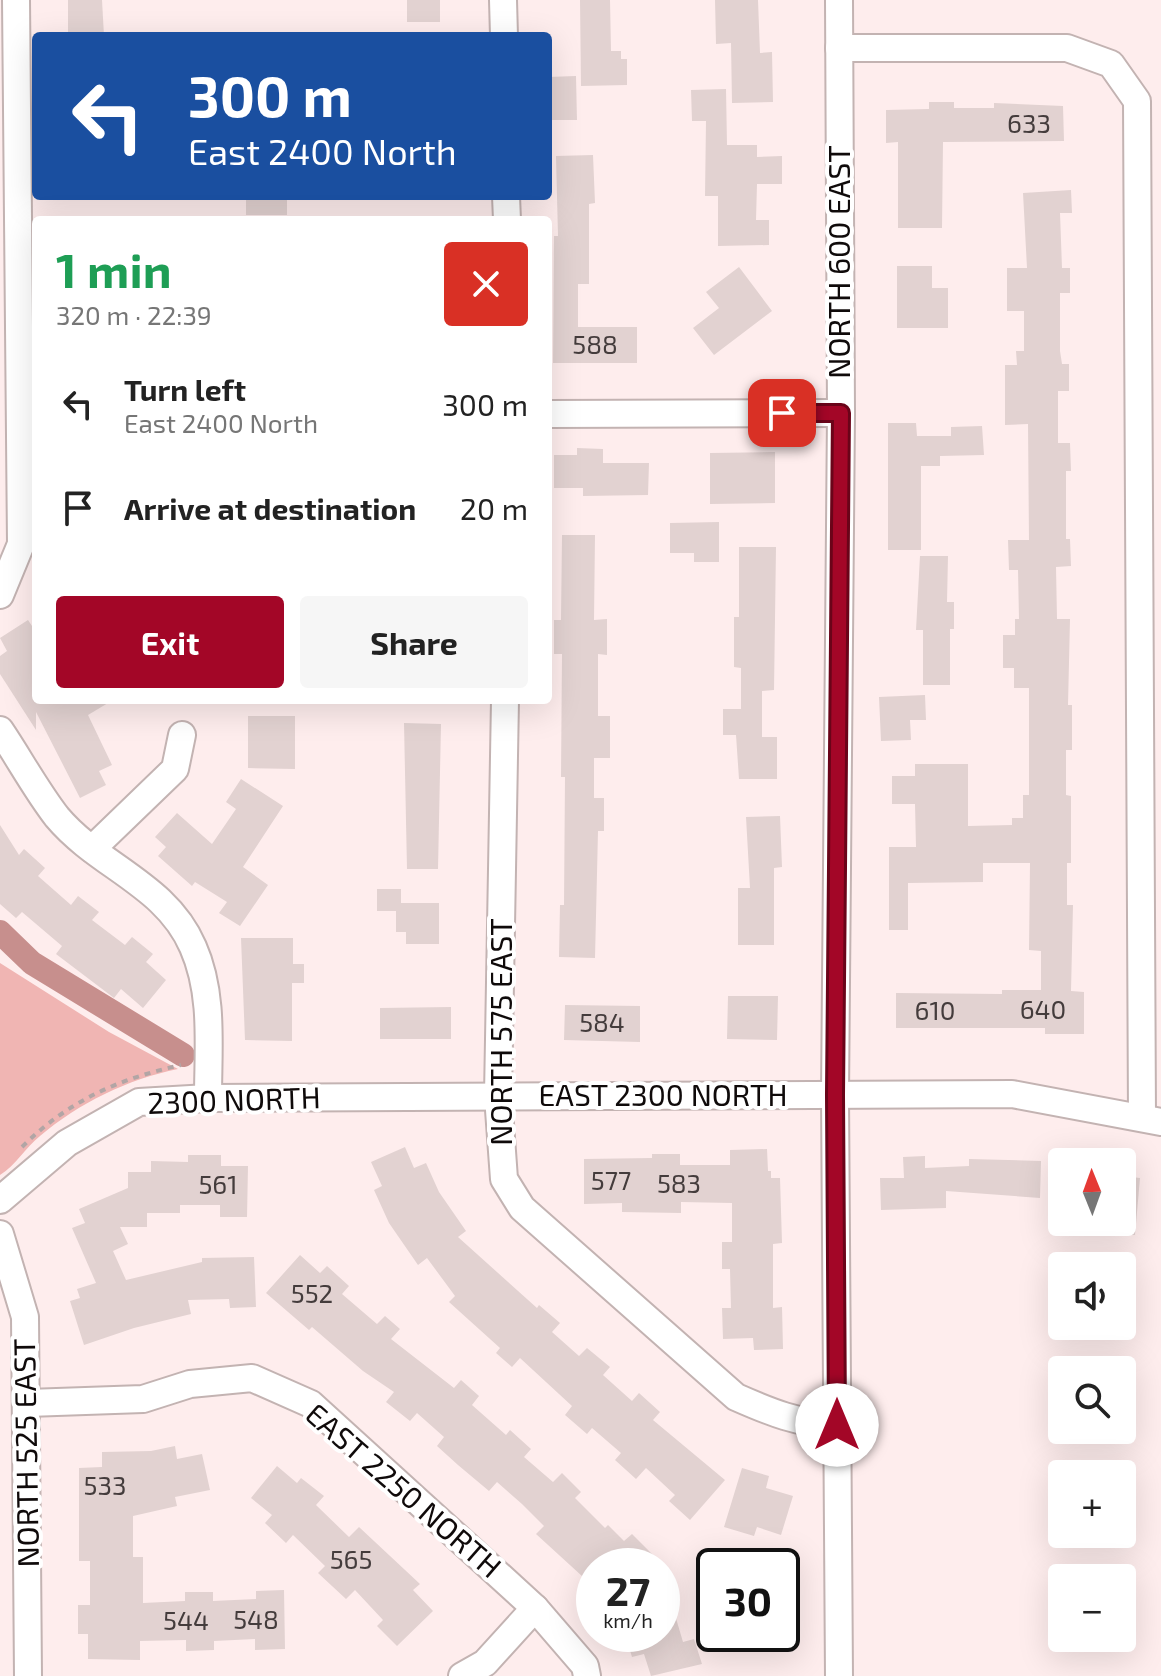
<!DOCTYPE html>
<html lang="en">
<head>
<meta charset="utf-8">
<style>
	body { margin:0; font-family:"Exo 2",sans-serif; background:#f6f6f6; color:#222; height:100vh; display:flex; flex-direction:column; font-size:30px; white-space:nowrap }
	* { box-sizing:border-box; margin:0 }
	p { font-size:26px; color:#767676 }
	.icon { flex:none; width:44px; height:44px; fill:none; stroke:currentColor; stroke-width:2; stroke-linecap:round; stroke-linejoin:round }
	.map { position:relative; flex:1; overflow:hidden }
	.details { position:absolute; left:32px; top:216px; width:520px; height:488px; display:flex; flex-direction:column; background:#fff; border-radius:8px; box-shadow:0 8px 32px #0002 }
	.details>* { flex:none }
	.top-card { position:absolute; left:32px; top:32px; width:520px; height:168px; border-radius:8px; box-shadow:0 8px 32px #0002; background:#1a4fa0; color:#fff; overflow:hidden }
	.needle { width:52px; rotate:359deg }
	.buttons { position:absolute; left:1048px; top:1148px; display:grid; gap:16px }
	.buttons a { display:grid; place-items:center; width:88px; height:88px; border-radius:8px; background:#fff; box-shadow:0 8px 32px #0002; font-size:40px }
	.speed { position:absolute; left:576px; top:1548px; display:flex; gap:16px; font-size:40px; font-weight:700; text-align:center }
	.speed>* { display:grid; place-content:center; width:104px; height:104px; border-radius:50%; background:#fff; box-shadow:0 8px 32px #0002; line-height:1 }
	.speed small { font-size:20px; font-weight:400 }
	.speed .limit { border:4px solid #111; border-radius:12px; background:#fff; color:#111 }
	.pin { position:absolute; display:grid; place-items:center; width:68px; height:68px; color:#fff; margin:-34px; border-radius:16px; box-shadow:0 4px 12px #0006 }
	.me { position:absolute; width:88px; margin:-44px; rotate:0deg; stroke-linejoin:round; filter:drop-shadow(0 0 6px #0008) }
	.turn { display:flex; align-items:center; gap:28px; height:168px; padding:0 24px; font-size:36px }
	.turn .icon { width:104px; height:104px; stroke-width:2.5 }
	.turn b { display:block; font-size:56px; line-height:68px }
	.round { display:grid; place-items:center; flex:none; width:84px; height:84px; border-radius:8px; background:#f6f6f6 }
	.summary { display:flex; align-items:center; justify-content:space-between; height:136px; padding:0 24px }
	h1 { font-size:48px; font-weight:700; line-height:60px; color:#1e9e55 }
	.button { display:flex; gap:16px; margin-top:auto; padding:16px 24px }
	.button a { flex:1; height:92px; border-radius:8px; background:#a30627; color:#fff; font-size:32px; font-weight:700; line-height:92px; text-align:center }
	.button a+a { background:#f6f6f6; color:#222 }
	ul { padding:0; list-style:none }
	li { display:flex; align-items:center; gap:24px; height:104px; padding:0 24px }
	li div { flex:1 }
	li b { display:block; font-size:30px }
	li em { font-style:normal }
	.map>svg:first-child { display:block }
	.green { fill:#f0b5b3 }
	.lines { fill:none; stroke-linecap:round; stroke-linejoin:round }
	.canal { stroke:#c78f8d; stroke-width:24 }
	.building { fill:#e2d2d1 }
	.minor-casing { stroke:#c3b3b2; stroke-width:30 }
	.path { stroke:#b2a5a5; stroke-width:4; stroke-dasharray:6 6; stroke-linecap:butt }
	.minor { stroke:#fff; stroke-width:26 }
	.route-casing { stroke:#6a0419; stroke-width:20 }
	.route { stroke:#a30627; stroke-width:14 }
	.labels { text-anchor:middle; stroke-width:8; stroke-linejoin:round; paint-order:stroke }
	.number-label { font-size:26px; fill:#443c3c }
	.street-label { font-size:30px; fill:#0f0a0a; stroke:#fff }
</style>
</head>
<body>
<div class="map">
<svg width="1161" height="1676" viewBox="0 0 1161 1676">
	<rect width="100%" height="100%" fill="#feeded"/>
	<path class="green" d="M0,963L109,1032L178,1069C128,1079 79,1103 40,1136C25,1148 16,1165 0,1175Z"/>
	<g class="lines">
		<polyline class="canal" points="0,932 32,963 183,1055"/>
	</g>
	<g class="building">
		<polygon points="68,0 102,0 104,36 68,36"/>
		<rect x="407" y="0" width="33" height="22"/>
		<polygon points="580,0 610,0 611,51 621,51 621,59 627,59 627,85 581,86"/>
		<polygon points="715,0 758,0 760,53 772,52 773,102 732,103 731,43 716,44"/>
		<polygon points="576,76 577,120 548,120 548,77"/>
		<polygon points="726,89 727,145 757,145 757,157 782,156 782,184 757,184 756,220 769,220 769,245 718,246 718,196 705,196 706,121 692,121 691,90"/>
		<polygon points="929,102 954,102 954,108 994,108 994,103 1063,106 1064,141 943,142 942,228 898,228 898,142 886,143 886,110 929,109"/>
		<polygon points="593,155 595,203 589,204 589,284 578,284 578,327 637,327 637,363 553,363 554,236 558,236 556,156"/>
		<polygon points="1071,190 1072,213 1060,213 1062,268 1070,268 1070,293 1060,293 1060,351 1062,364 1069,364 1069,391 1058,391 1058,443 1070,443 1071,471 1066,471 1066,539 1070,539 1071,566 1056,567 1057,619 1070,619 1068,705 1072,705 1072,750 1066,750 1066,795 1071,796 1071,863 1067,863 1067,905 1073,905 1071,991 1084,992 1084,1034 1045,1034 1045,1028 896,1028 896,993 1002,994 1002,990 1041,990 1041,951 1029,950 1030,863 983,863 983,882 908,883 908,930 889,930 889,847 916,847 915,804 892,804 892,776 915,776 915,764 968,764 968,826 1012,825 1012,818 1023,818 1023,795 1029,795 1029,688 1014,688 1014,668 1003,668 1003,635 1015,635 1015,619 1019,619 1018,570 1009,570 1008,540 1029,540 1028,424 1005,425 1005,365 1017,365 1016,351 1024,351 1024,311 1007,311 1007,268 1027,268 1023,193"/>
		<rect x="246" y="196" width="41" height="19"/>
		<polygon points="897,266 932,266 932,288 948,288 948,328 897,328"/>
		<polygon points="739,267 772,311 714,355 693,328 719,308 706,292"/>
		<polygon points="888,423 916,423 917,436 951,436 951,427 982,426 984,455 940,456 940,466 921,466 921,550 888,550"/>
		<polygon points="577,448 603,449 603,463 649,463 648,495 583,496 583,488 554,488 554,455 577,455"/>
		<polygon points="775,452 775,503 710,504 710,453"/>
		<polygon points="719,522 719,562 694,562 694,553 670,553 670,523"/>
		<polygon points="562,535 595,535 594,620 607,619 607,655 598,654 598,716 610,716 610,758 594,758 594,798 604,798 604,831 598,831 595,958 559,957 560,905 564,905 565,777 561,777 562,654 554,654 554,620 561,620"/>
		<polygon points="739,547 776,547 774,690 762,691 762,737 777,737 777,779 739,779 736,735 723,735 723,709 741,709 741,668 734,667 734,617 739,617"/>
		<polygon points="920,556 948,556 947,602 954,602 954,629 950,629 950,685 923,685 923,630 916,630"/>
		<polygon points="28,620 36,632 36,700 113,700 88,715 112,765 99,771 106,785 80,798 36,712 36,730 0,674 0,656 7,651 0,638"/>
		<polygon points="925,695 926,720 910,720 911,740 881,741 879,697"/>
		<polygon points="248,716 295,716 295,769 248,768"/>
		<polygon points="404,723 441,724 438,869 407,869"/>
		<polygon points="241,779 283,806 243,867 268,885 240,926 219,913 227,902 195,882 192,886 158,856 166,847 155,837 177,813 212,844 236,809 226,802"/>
		<polygon points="780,816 782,867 774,868 774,945 738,945 738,888 750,888 746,817"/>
		<polygon points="0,825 19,855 24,849 45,868 38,876 71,905 78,896 99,912 92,920 125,945 132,937 153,954 146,962 166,980 143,1008 121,989 114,998 56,954 62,946 22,912 16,918 0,904"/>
		<polygon points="377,889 401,889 401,903 439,903 439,944 406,944 406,932 396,932 396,911 377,911"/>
		<polygon points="241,938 293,938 293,964 304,964 304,983 292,983 292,1041 245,1040"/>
		<polygon points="728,996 778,996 777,1040 727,1039"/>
		<polygon points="565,1005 640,1006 640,1042 564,1040"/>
		<polygon points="451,1007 451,1039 380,1039 380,1008"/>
		<polygon points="405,1147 414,1168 426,1163 439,1192 466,1231 458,1237 537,1308 539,1305 560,1323 552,1332 579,1356 587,1348 610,1367 603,1375 632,1401 639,1393 660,1412 653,1420 725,1480 690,1520 669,1501 675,1495 646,1468 636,1479 615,1460 621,1453 592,1428 587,1434 565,1415 572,1406 520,1358 512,1367 496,1353 500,1348 449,1302 455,1296 427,1258 418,1265 389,1223 374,1190 382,1186 371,1162"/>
		<polygon points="767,1149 768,1171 771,1171 771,1178 780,1178 782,1243 773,1244 773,1308 782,1307 783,1349 754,1350 753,1338 723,1339 722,1308 731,1308 730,1269 722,1269 722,1242 732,1242 732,1203 681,1202 681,1213 622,1212 622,1203 584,1204 584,1159 652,1158 652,1154 680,1154 680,1165 730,1165 730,1150"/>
		<polygon points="188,1155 221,1155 221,1166 248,1166 247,1217 220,1217 220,1205 180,1205 180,1213 147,1213 147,1227 120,1227 128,1244 113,1251 126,1280 202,1262 202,1258 254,1257 256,1307 230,1308 229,1299 188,1300 191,1314 134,1328 84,1345 70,1301 80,1298 77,1289 96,1283 72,1228 85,1223 79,1209 128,1188 128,1172 151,1172 151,1161 188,1162"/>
		<polygon points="925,1156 925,1168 969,1166 969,1159 1041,1161 1040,1198 946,1191 946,1208 881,1210 880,1178 904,1178 903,1157"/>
		<polygon points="1122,1176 1140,1178 1135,1235 1122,1234"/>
		<polygon points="300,1255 320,1273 327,1266 349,1286 342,1294 377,1324 385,1316 400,1329 391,1339 454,1388 461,1380 479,1396 472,1405 506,1435 510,1430 531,1449 524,1457 553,1482 562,1473 581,1492 575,1498 605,1528 608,1525 624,1541 632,1534 653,1555 641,1566 594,1566 594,1587 536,1534 544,1526 522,1504 497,1482 489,1491 458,1465 437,1446 444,1437 417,1413 410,1421 386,1402 394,1392 363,1371 312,1327 309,1330 266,1293"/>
		<polygon points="175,1446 177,1459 202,1454 210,1490 175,1497 177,1506 133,1516 133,1557 143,1557 143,1603 185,1601 185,1592 213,1592 213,1601 256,1599 256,1591 284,1590 285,1649 255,1650 255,1639 214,1641 214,1650 186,1651 186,1640 140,1641 140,1660 88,1659 88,1634 78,1634 78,1605 90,1605 90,1561 79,1561 79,1468 102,1467 102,1452 151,1451"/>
		<polygon points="277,1466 297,1483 301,1478 324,1496 316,1505 349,1537 359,1527 420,1584 413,1590 433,1611 397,1646 377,1626 383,1620 355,1590 346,1599 318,1573 325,1566 293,1535 286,1543 265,1523 272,1515 251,1498"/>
		<polygon points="742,1468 769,1476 766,1488 793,1496 781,1535 757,1527 754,1536 724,1527"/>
		<polygon points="662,1588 667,1588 683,1642 694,1639 702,1664 651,1676 644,1654 632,1657 625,1634 662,1634"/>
	</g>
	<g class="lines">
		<defs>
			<g id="minor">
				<polyline points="503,0 504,36"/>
				<polyline points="839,0 841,413 835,1095 839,1676"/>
				<polyline points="839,48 1067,48 1111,64 1137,101 1142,1116"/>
				<polyline points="506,196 507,220"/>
				<polyline points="548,414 841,413"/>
				<polyline points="0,595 21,544 16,0"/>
				<path d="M505,700L498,1096L504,1179L522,1208L736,1397C770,1412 799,1424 837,1425"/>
				<path d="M0,730C19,758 36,790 57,817C99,867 166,884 193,947C214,994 208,1048 208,1098"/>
				<polyline points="92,849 175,769 182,735"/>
				<polyline points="0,1200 67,1143 139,1102 208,1098 1012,1094 1161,1122"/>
				<polyline points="0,1234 25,1317 28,1676"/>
				<polyline points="28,1403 143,1399 190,1384 252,1378 311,1404 535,1608 585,1666 587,1676"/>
				<polyline points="462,1676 485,1663 535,1608"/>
			</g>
		</defs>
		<use href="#minor" class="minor-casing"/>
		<path class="path" d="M22,1147C68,1101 118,1079 181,1065"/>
		<use href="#minor" class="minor"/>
	</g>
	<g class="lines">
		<defs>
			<polyline id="route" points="782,413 841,413 835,1095 837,1425"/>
		</defs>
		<use href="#route" class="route-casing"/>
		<use href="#route" class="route"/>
	</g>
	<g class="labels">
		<g class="number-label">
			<text x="1029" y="133">633</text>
			<text x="595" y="354">588</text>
			<text x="1043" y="1019">640</text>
			<text x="935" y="1020">610</text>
			<text x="602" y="1032">584</text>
			<text x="611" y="1190">577</text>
			<text x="679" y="1193">583</text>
			<text x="218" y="1194">561</text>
			<text x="312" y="1303">552</text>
			<text x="105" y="1495">533</text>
			<text x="351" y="1569">565</text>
			<text x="256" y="1629">548</text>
			<text x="186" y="1630">544</text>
		</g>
		<g class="street-label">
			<text transform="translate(840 262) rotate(-90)" y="10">NORTH 600 EAST</text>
			<text transform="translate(502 1032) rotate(-90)" y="10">NORTH 575 EAST</text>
			<text x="663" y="1106">EAST 2300 NORTH</text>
			<text transform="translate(234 1101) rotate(-2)" y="10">2300 NORTH</text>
			<text transform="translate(27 1453) rotate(-91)" y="10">NORTH 525 EAST</text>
			<text transform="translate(403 1491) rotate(41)" y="10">EAST 2250 NORTH</text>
		</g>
	</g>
</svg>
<div class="buttons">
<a><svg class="needle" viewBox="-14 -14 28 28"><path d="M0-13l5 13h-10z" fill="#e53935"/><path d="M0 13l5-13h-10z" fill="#767676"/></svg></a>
<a><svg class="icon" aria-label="sound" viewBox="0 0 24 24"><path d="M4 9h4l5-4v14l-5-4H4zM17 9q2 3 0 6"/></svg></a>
<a><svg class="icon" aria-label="search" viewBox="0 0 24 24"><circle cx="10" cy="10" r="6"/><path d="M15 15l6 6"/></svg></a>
<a>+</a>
<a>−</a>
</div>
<div class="speed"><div>27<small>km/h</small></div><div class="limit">30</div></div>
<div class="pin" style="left:782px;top:413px;background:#d93025"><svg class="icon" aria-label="arrive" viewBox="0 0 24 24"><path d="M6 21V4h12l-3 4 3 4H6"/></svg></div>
<svg class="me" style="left:837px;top:1425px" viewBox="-20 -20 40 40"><circle r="19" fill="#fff"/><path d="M0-13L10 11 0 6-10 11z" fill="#a30627"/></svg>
<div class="top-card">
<div class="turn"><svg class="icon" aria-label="left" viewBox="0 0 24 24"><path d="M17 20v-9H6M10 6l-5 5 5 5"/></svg><div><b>300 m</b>East 2400 North</div></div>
</div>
<section class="details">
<div class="summary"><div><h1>1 min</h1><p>320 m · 22:39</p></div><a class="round" style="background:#d93025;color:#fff"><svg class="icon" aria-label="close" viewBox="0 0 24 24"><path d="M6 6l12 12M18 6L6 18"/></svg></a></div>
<ul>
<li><svg class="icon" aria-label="left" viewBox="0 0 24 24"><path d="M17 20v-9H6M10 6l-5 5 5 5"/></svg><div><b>Turn left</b><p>East 2400 North</p></div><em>300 m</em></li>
<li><svg class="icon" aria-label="arrive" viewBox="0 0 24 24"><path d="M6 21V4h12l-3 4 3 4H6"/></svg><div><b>Arrive at destination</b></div><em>20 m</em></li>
</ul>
<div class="button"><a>Exit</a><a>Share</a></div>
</section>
</div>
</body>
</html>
